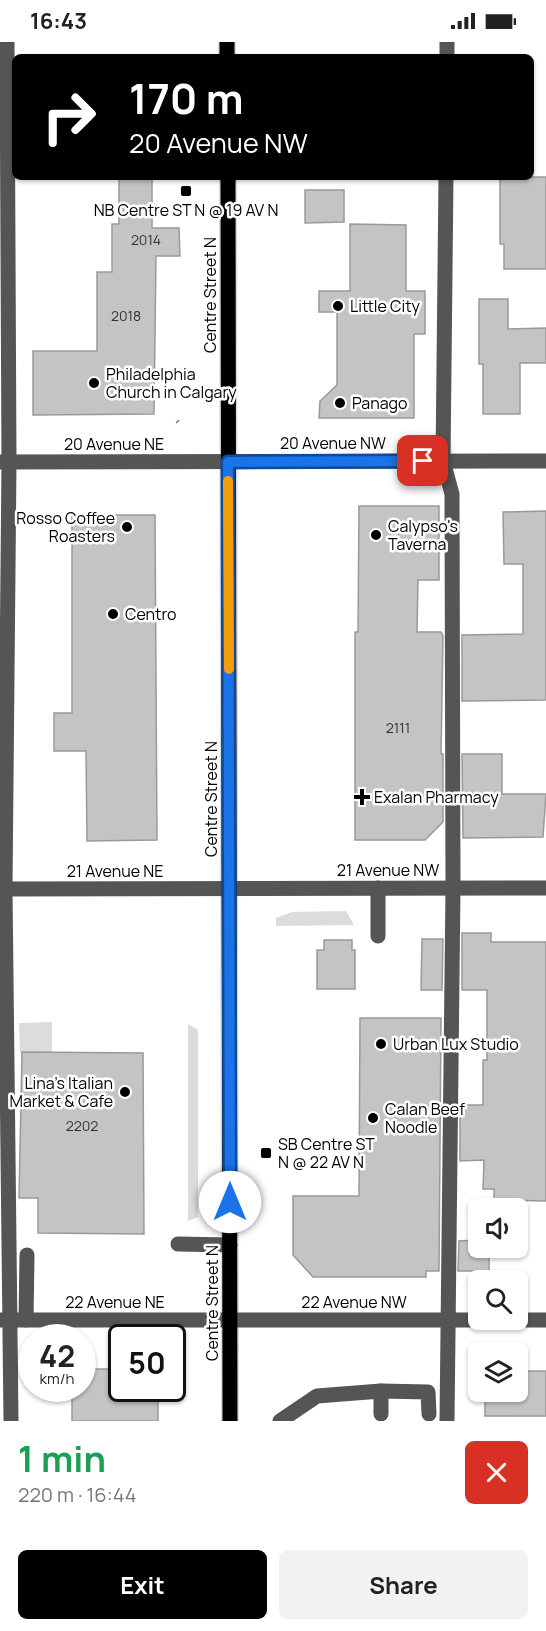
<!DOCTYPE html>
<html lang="en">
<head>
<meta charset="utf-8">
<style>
	body { margin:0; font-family:Manrope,sans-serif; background:#f2f2f2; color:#222; height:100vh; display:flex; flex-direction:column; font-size:22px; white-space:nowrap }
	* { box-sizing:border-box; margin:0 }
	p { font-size:20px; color:#767676 }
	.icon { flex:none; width:33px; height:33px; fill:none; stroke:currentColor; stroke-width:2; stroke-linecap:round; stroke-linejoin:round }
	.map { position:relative; height:1379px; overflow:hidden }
	.drawer { display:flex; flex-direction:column; background:#fff; flex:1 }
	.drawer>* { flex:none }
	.guide { position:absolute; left:12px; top:12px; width:522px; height:126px; border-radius:9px; box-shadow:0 2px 4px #0004; background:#000; color:#fff; overflow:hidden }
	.fabs { position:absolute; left:468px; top:1156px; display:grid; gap:12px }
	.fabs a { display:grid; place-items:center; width:60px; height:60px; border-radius:9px; background:#fff; box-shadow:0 2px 4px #0004; font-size:30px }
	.speed { position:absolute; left:18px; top:1282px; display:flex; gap:12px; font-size:30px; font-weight:700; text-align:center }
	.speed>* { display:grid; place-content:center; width:78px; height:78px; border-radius:50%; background:#fff; box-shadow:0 2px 4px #0004; line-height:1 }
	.speed small { font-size:15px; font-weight:400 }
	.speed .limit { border:3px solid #111; border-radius:9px; background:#fff; color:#111 }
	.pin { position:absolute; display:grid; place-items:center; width:51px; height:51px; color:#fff; margin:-26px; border-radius:12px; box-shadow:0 3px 9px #0006 }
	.me { position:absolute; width:66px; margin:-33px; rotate:0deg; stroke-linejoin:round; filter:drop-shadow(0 0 4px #0008) }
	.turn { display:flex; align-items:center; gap:21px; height:126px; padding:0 18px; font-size:27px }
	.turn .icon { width:78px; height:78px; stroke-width:2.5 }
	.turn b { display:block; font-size:42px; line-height:51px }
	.round { display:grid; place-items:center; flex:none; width:63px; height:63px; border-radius:9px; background:#f2f2f2 }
	.headline { display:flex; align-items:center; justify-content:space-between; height:102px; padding:0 18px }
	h1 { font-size:36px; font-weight:700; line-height:45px; color:#1e9e55 }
	.cta { display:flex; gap:12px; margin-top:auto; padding:12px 18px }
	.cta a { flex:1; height:69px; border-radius:9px; background:#000; color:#fff; font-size:24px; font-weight:700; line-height:69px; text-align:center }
	.cta a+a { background:#f2f2f2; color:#222 }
	.status { display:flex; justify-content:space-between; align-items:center; height:42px; padding:0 30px; background:#fff; direction:ltr }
	.status svg { height:16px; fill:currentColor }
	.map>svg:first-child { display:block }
	.green { fill:#dcdcdc }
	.building { fill:#c4c4c4; stroke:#999; stroke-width:1.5 }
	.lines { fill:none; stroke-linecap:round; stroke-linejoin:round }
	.major-casing { stroke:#dbdbdb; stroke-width:18 }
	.path { stroke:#777; stroke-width:4; stroke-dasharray:1.5 3; stroke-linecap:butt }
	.minor { stroke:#555; stroke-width:15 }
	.major { stroke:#000; stroke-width:15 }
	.route-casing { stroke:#114b97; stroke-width:15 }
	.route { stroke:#1a73e8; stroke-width:10 }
	.slow { stroke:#f59e0b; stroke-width:10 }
	.poi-dot { fill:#000; stroke:#fff; stroke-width:2 }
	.labels { text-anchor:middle; stroke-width:5; stroke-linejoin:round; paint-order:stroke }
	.number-label { font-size:14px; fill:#313131 }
	.poi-label { font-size:16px; fill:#000; stroke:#fff; text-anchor:start }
	.street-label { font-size:16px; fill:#000; stroke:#fff }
</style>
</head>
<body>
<div class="status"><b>16:43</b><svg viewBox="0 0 49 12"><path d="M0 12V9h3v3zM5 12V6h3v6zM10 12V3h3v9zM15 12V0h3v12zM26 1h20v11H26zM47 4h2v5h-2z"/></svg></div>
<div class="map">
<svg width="546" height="1379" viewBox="0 0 546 1379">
	<rect width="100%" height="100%" fill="#fff"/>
	<g class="green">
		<polygon points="346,869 354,883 276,884 276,876 292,870"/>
		<polygon points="52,980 52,1010 20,1010 19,981"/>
		<polygon points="188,982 198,988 198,1175 188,1179"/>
	</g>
	<g class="building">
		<polygon points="119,135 152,135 152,186 179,186 180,214 156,214 154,372 33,373 33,309 97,309 97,230 112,230 112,182 119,182"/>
		<polygon points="500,135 546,135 546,227 504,227 504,202 500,202"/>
		<polygon points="305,148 344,148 344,180 305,181"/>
		<polygon points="350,182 406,183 406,249 425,249 425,292 414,292 414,376 319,376 320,359 337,343 337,270 319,270 319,249 350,249"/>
		<polygon points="479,257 508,257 508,287 546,286 546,321 520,321 520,372 483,372 483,322 479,322"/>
		<polygon points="359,464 439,464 439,538 418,538 417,590 441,590 443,594 441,712 443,712 443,780 425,798 355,798 355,590 358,590"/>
		<polygon points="546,469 546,658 462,659 462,593 523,592 523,522 504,522 503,470"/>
		<polygon points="72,473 155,473 157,798 87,799 86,709 54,709 54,671 72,671"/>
		<polygon points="462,712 502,712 502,752 546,752 543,795 463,796"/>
		<polygon points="462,891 491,891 491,900 546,900 546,1159 494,1158 494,1147 483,1147 484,1118 460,1119 460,1063 483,1063 483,1018 487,1018 487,948 462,948"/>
		<polygon points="422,897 443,897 442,948 421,948"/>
		<polygon points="324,898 352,898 352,908 355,908 355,947 317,947 317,908 324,908"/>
		<polygon points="360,976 441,976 439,1229 426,1229 426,1235 313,1235 293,1213 293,1154 359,1154"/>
		<polygon points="22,1010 143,1011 144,1192 38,1191 38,1156 19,1156"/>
		<polygon points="478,1198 478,1206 489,1206 489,1229 458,1229 459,1199"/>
		<polygon points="82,1327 122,1327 122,1347 158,1347 158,1379 72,1379 72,1347 82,1347"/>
		<polygon points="518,1329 546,1329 546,1374 485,1374 485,1350 518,1350"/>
	</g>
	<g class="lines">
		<defs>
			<g id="major">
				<polyline points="227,0 227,15"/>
				<polyline points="228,135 230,1379"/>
			</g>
		</defs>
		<use href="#major" class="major-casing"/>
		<polyline class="path" points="177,379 179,381"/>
		<g class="minor">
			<polyline points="7,0 9,420 5,847 11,1379"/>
			<polyline points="447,0 447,15"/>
			<polyline points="446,135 443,419 452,452 453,846 447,1379"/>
			<polyline points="0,420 546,419"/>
			<polyline points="0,847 546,846"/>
			<polyline points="378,894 378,846"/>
			<polyline points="178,1202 230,1203"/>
			<polyline points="0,1278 478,1278"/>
			<polyline points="26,1278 27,1213"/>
			<polyline points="518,1278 546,1278"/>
			<polyline points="381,1349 381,1372"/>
			<polyline points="280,1379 317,1354 381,1349 428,1350 429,1372"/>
		</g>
		<use href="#major" class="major"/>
	</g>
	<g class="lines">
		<defs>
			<polyline id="route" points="230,1160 228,420 423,419"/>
		</defs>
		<use href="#route" class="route-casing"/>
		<use href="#route" class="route"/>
		<polyline class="slow" points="228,439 229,627"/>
	</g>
	<g class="poi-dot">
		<rect x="180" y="143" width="12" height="12" rx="3"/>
		<circle cx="338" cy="264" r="6"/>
		<circle cx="94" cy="341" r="6"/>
		<circle cx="340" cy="361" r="6"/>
		<circle cx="127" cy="485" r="6"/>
		<circle cx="376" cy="493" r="6"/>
		<circle cx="113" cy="572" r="6"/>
		<path d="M359 746h6v6h6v6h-6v6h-6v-6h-6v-6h6z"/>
		<circle cx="381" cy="1002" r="6"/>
		<circle cx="125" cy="1050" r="6"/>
		<circle cx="373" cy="1076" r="6"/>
		<rect x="260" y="1105" width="12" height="12" rx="3"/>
	</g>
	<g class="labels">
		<g class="number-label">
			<text x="146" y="203">2014</text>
			<text x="126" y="279">2018</text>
			<text x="398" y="691">2111</text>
			<text x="82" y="1089">2202</text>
		</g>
		<g class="poi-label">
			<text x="186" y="174" text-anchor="middle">NB Centre ST N @ 19 AV N</text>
			<text x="350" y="270">Little City</text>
			<text x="106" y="338">Philadelphia<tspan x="106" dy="18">Church in Calgary</tspan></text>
			<text x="352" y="367">Panago</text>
			<text x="115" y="482" text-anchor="end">Rosso Coffee<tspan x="115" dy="18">Roasters</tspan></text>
			<text x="388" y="490">Calypso's<tspan x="388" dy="18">Taverna</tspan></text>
			<text x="125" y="578">Centro</text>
			<text x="374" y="761">Exalan Pharmacy</text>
			<text x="393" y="1008">Urban Lux Studio</text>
			<text x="113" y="1047" text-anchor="end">Lina's Italian<tspan x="113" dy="18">Market &amp; Cafe</tspan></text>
			<text x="385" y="1073">Calan Beef<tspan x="385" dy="18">Noodle</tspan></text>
			<text x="278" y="1108">SB Centre ST<tspan x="278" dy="18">N @ 22 AV N</tspan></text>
		</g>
		<g class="street-label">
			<text transform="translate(210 253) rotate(-90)" y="6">Centre Street N</text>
			<text x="333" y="407">20 Avenue NW</text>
			<text x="114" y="408">20 Avenue NE</text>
			<text transform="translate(211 757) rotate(-90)" y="6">Centre Street N</text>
			<text x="388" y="834">21 Avenue NW</text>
			<text x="115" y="835">21 Avenue NE</text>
			<text x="115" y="1266">22 Avenue NE</text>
			<text x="354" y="1266">22 Avenue NW</text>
			<text transform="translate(212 1261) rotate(-90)" y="6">Centre Street N</text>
		</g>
	</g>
</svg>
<div class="fabs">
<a><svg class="icon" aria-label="sound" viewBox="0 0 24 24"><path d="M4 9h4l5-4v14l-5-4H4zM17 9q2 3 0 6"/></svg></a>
<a><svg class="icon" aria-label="search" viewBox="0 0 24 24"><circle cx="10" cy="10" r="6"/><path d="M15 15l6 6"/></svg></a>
<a><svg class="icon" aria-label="layers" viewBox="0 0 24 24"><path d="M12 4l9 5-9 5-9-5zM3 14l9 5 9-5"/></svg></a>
</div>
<div class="speed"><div>42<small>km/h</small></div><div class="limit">50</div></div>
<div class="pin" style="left:423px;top:419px;background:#d93025"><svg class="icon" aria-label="arrive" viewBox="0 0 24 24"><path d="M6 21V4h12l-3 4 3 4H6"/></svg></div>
<svg class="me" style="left:230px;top:1160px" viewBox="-20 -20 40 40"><circle r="19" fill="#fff"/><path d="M0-13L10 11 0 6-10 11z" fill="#1a73e8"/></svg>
<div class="guide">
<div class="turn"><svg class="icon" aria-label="right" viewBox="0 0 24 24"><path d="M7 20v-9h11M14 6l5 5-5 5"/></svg><div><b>170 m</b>20 Avenue NW</div></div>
</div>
</div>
<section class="drawer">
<div class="headline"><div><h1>1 min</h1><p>220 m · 16:44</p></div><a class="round" style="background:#d93025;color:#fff"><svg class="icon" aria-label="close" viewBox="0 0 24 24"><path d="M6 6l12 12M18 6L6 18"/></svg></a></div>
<div class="cta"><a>Exit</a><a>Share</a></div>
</section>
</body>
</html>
